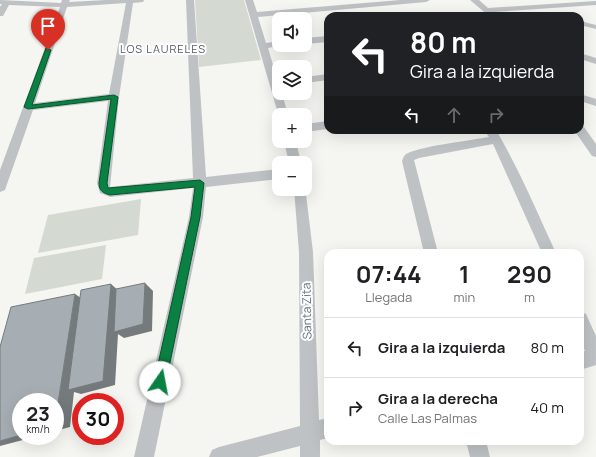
<!DOCTYPE html>
<html lang="es">
<head>
<meta charset="utf-8">
<style>
	body { margin:0; font-family:Manrope,sans-serif; background:#f6f6f6; color:#202124; height:100vh; display:flex; flex-direction:column; font-size:15px; white-space:nowrap }
	* { box-sizing:border-box; margin:0 }
	p { font-size:13px; color:#757577 }
	.icon { flex:none; width:22px; height:22px; fill:none; stroke:currentColor; stroke-width:2; stroke-linecap:round; stroke-linejoin:round }
	.map { position:relative; flex:1; overflow:hidden }
	.details { position:absolute; left:324px; top:249px; width:260px; height:196px; display:flex; flex-direction:column; background:#fff; border-radius:12px; box-shadow:0 4px 16px #0002 }
	.details>* { flex:none }
	.banner { position:absolute; left:324px; top:12px; width:260px; height:122px; border-radius:12px; box-shadow:0 4px 16px #0002; background:#202124; color:#fff; overflow:hidden }
	.buttons { position:absolute; left:272px; top:12px; display:grid; gap:8px }
	.buttons a { display:grid; place-items:center; width:40px; height:40px; border-radius:8px; background:#fff; box-shadow:0 4px 16px #0002; font-size:20px }
	.speed { position:absolute; left:12px; top:393px; display:flex; gap:8px; font-size:20px; font-weight:700; text-align:center }
	.speed>* { display:grid; place-content:center; width:52px; height:52px; border-radius:50%; background:#fff; box-shadow:0 4px 16px #0002; line-height:1 }
	.speed small { font-size:10px; font-weight:400 }
	.speed .limit { border:6px solid #d22; background:#fff; color:#111 }
	.pin { position:absolute; display:grid; place-items:center; width:34px; height:34px; color:#fff; margin:-41px -17px; border-radius:50% 50% 50% 0; rotate:-45deg; box-shadow:0 0 4px #0007 }
	.pin .icon { rotate:45deg }
	.me { position:absolute; width:44px; margin:-22px; rotate:12deg; stroke-linejoin:round; filter:drop-shadow(0 0 3px #0008) }
	.turn { display:flex; align-items:center; gap:14px; height:84px; padding:0 20px; font-size:18px }
	.turn .icon { width:52px; height:52px; stroke-width:2.5 }
	.turn b { display:block; font-size:28px; line-height:34px }
	.lanes { display:flex; align-items:center; height:38px; padding:0 20px; background:#0003; justify-content:center; gap:20px; direction:ltr }
	.lanes .off { opacity:.35 }
	.eta { display:flex; justify-content:space-evenly; align-items:center; height:68px; text-align:center }
	.eta b { font-size:24px; font-weight:700; line-height:28px }
	ul { padding:0; list-style:none }
	li { display:flex; align-items:center; gap:12px; height:60px; padding:0 20px; border-top:1px solid #e0e0e0 }
	li div { flex:1 }
	li b { display:block; font-size:15px }
	li em { font-style:normal }
	.map>svg:first-child { display:block }
	.green { fill:#d4dad1 }
	.lines { fill:none; stroke-linecap:round; stroke-linejoin:round }
	.street { fill:#bec2c5; fill-rule:evenodd }
	.shaded-wall { fill:#757a7d }
	.building { fill:#a7aeb3; stroke:#757a7d }
	.route { fill:#0b8043; stroke:#07532c }
	.labels { text-anchor:middle; stroke-width:4; stroke-linejoin:round; paint-order:stroke }
	.far-neighbourhood-label { font-size:11px; letter-spacing:1px; fill:#535d66; stroke:#fff }
	.street-label { font-size:12px; fill:#657481; stroke:#fff }
</style>
</head>
<body>
<div class="map">
<svg width="596" height="457" viewBox="0 0 596 457">
	<rect width="100%" height="100%" fill="#f5f5f1"/>
	<g class="green">
		<polygon points="195,0 244,0 261,60 199,67"/>
		<polygon points="141,199 138,235 38,253 48,215"/>
		<polygon points="106,245 102,279 25,294 34,258"/>
	</g>
	<g class="lines">
		<g class="street">
			<path d="M0,0L61,3L62,0H70L69,2L106,0H144L143,2L133,3L119,97L110,187L193,178L186,0H194L206,177L279,169V179L206,187L203,217L154,457H134L189,217L193,188L110,197L100,193L97,183L108,101L33,110L6,187L5,190L0,192V170L60,7L9,5L3,16H0V7L2,4H0ZM126,3L109,94L35,103L67,7Z"/>
			<polygon points="245,0 253,0 257,12 400,0 430,0 426,2 258,17 266,43 279,41 279,45 283,45 268,48 279,85 279,93 282,93 288,115 279,115 279,117"/>
			<polygon points="470,0 479,0 488,8 596,1 596,5 494,12 498,16 489,16"/>
			<polygon points="580,21 596,25 596,29 580,25"/>
			<polygon points="328,36 328,42 305,44 305,38"/>
			<polygon points="580,53 596,58 596,64 580,59"/>
			<polygon points="328,74 328,80 305,83 305,77"/>
			<polygon points="580,94 596,99 596,106 580,101"/>
			<polygon points="328,121 328,129 305,132 305,124"/>
			<polygon points="580,126 584,127 596,144 596,157 592,156 574,130 580,130"/>
			<path d="M484,130H496C519,169 537,212 556,253H542L493,144L419,158L414,160L438,253H424L402,161C403,159 403,157 405,155C413,147 474,140 489,137Z"/>
			<polygon points="284,141 296,141 301,163 289,163"/>
			<polygon points="305,186 313,252 319,420 328,418 328,438 320,440 320,457 300,457 300,446 257,457 209,457 212,450 219,447 300,426 299,252 294,189 305,189"/>
			<polygon points="580,312 586,314 596,336 596,365 580,370 580,352 585,351 580,339"/>
			<polygon points="466,441 486,441 490,457 470,457"/>
		</g>
	</g>
	<g class="shaded-wall">
		<polygon points="145,283 153,291 152,331 124,338 118,334 115,385 81,394 74,392 70,427 55,431 55,422 75,294 87,302 111,284 120,292"/>
		<polygon points="21,435 21,436 38,436 0,446 0,441"/>
	</g>
	<g class="building">
		<polygon points="145,283 143,324 114,332 116,289"/>
		<polygon points="111,284 103,381 68,390 81,290"/>
		<polygon points="75,294 55,422 55,402 21,402 21,435 0,441 0,347 11,307"/>
	</g>
	<path class="route" d="M46,48L51,50L32,105L114,95L118,97L107,183L108,188L200,180L204,183L200,217L166,382L164,386L160,388L156,386L154,382L191,217L195,187L110,195C103,193 99,191 99,183L111,99L28,109L24,107Z"/>
	<g class="labels">
		<g class="far-neighbourhood-label">
			<text x="163" y="53">LOS LAURELES</text>
		</g>
		<g class="street-label">
			<text transform="translate(307 311) rotate(-91)" y="4">Santa Zita</text>
		</g>
	</g>
</svg>
<div class="buttons">
<a><svg class="icon" aria-label="sound" viewBox="0 0 24 24"><path d="M4 9h4l5-4v14l-5-4H4zM17 9q2 3 0 6"/></svg></a>
<a><svg class="icon" aria-label="layers" viewBox="0 0 24 24"><path d="M12 4l9 5-9 5-9-5zM3 14l9 5 9-5"/></svg></a>
<a>+</a>
<a>−</a>
</div>
<div class="speed"><div>23<small>km/h</small></div><div class="limit">30</div></div>
<div class="pin" style="left:48px;top:50px;background:#d93025"><svg class="icon" aria-label="arrive" viewBox="0 0 24 24"><path d="M6 21V4h12l-3 4 3 4H6"/></svg></div>
<svg class="me" style="left:160px;top:382px" viewBox="-20 -20 40 40"><circle r="19" fill="#fff"/><path d="M0-13L10 11 0 6-10 11z" fill="#0b8043"/></svg>
<div class="banner">
<div class="turn"><svg class="icon" aria-label="left" viewBox="0 0 24 24"><path d="M17 20v-9H6M10 6l-5 5 5 5"/></svg><div><b>80 m</b>Gira a la izquierda</div></div>
<div class="lanes"><svg class="icon" aria-label="left" viewBox="0 0 24 24"><path d="M17 20v-9H6M10 6l-5 5 5 5"/></svg><svg class="icon off" aria-label="ahead" viewBox="0 0 24 24"><path d="M12 20V5M6 11l6-6 6 6"/></svg><svg class="icon off" aria-label="right" viewBox="0 0 24 24"><path d="M7 20v-9h11M14 6l5 5-5 5"/></svg></div>
</div>
<section class="details">
<div class="eta">
<div><b>07:44</b><p>Llegada</p></div>
<div><b>1</b><p>min</p></div>
<div><b>290</b><p>m</p></div>
</div>
<ul>
<li><svg class="icon" aria-label="left" viewBox="0 0 24 24"><path d="M17 20v-9H6M10 6l-5 5 5 5"/></svg><div><b>Gira a la izquierda</b></div><em>80 m</em></li>
<li><svg class="icon" aria-label="right" viewBox="0 0 24 24"><path d="M7 20v-9h11M14 6l5 5-5 5"/></svg><div><b>Gira a la derecha</b><p>Calle Las Palmas</p></div><em>40 m</em></li>
</ul>
</section>
</div>
</body>
</html>
